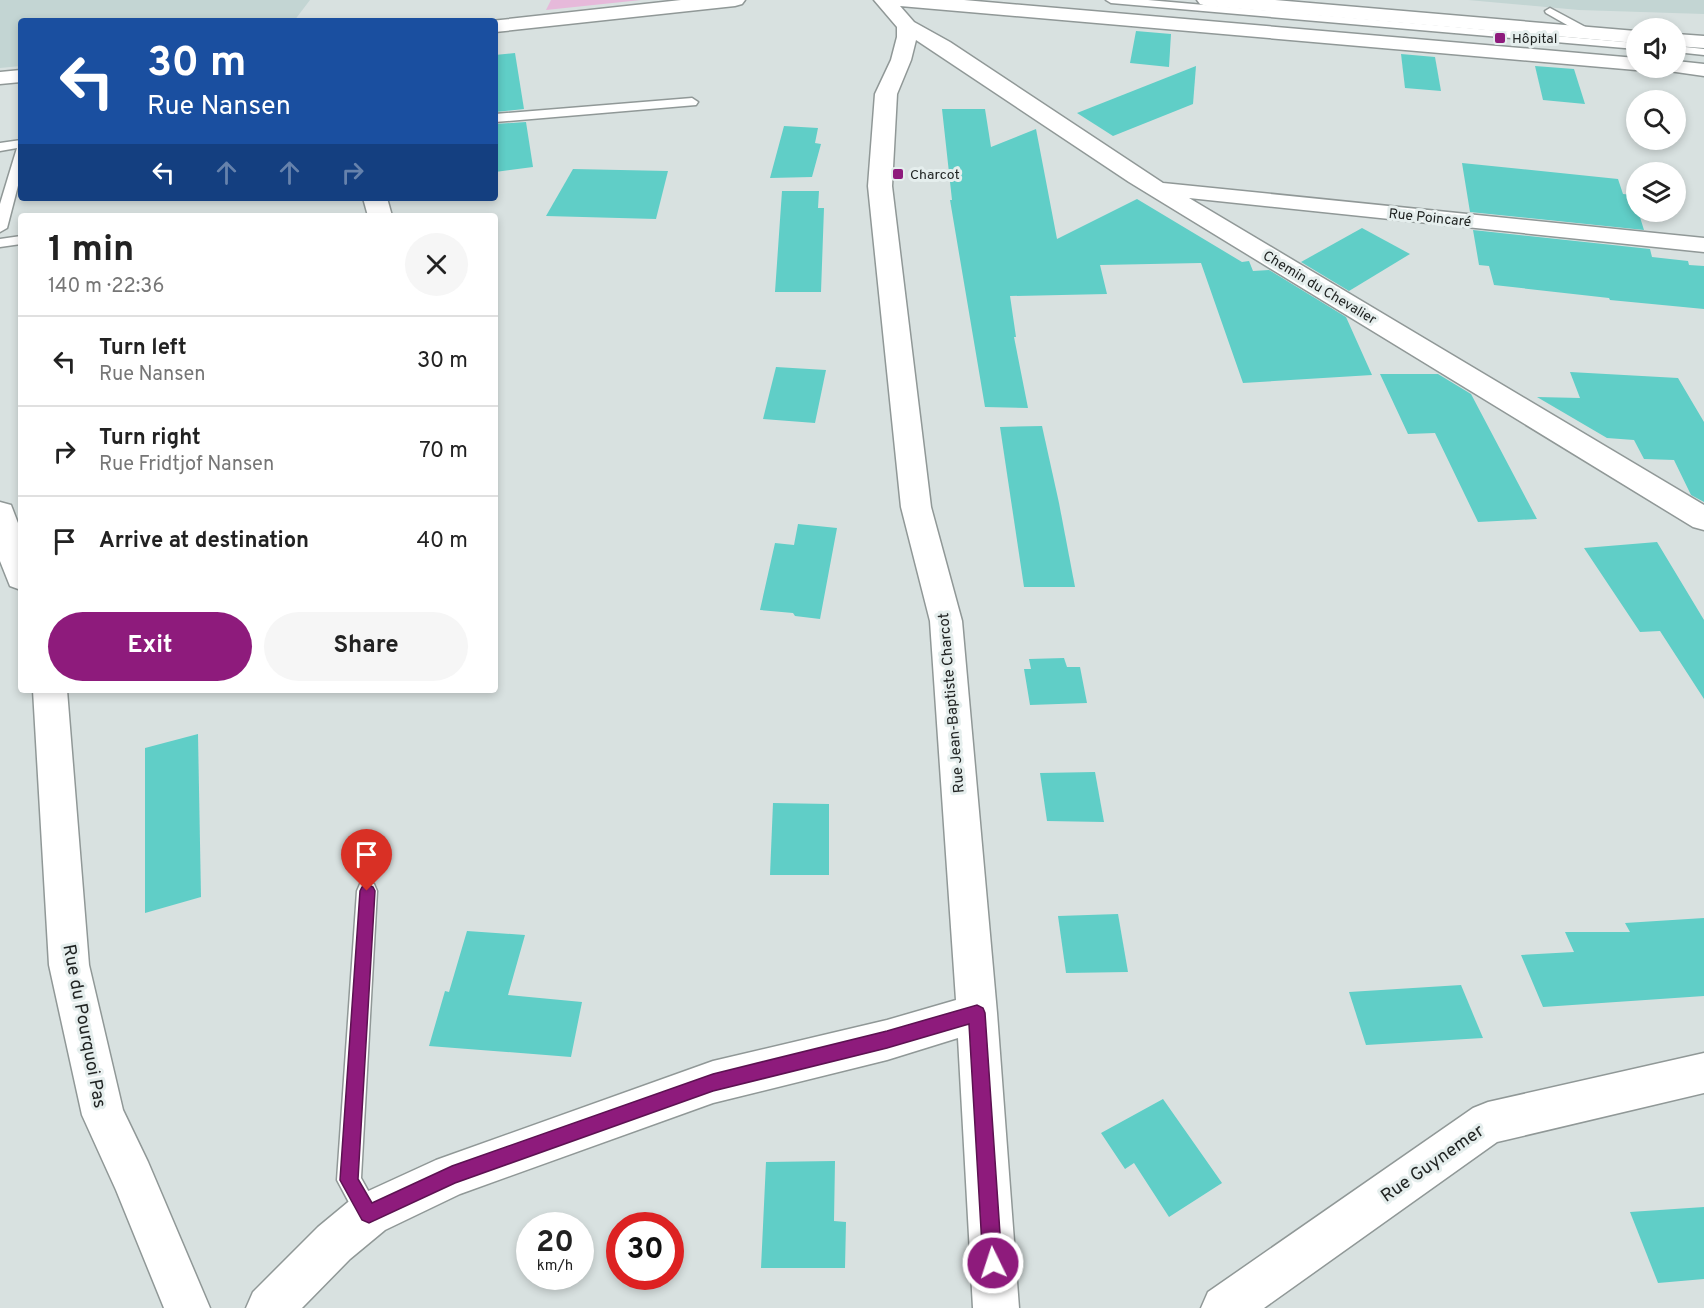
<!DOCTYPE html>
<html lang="en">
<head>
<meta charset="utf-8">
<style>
	body { margin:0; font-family:Overpass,sans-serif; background:#f6f6f6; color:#222; height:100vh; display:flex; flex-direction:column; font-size:22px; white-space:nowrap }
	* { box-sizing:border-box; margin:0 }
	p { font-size:20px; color:#767676 }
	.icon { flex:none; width:33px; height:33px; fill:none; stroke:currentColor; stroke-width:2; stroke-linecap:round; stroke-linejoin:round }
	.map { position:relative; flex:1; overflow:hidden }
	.sheet { position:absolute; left:18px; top:213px; width:480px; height:480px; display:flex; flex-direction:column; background:#fff; border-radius:6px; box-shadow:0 3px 9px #0003 }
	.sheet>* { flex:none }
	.top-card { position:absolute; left:18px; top:18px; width:480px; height:183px; border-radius:6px; box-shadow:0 3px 9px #0003; background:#1a4fa0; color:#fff; overflow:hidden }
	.tools { position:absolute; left:1626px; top:18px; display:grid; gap:12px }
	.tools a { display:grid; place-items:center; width:60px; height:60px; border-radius:50%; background:#fff; box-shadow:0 3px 9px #0003; font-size:30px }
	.speed { position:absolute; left:516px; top:1212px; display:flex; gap:12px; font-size:30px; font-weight:700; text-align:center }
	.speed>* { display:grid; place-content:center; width:78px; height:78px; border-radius:50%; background:#fff; box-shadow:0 3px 9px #0003; line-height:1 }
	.speed small { font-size:15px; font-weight:400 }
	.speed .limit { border:9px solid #d22; background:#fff; color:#111 }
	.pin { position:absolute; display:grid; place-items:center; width:51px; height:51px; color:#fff; margin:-62px -26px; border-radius:50% 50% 50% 0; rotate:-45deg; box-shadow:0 0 6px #0007 }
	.pin .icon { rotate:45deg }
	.me { position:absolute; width:66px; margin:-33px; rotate:356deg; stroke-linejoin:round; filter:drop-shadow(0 0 4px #0008) }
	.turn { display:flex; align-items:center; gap:21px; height:126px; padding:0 30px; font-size:27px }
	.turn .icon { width:78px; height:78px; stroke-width:2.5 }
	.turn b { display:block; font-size:42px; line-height:51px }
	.lanes { display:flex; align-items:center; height:57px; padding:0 30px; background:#0003; justify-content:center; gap:30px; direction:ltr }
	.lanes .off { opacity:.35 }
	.round { display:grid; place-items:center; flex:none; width:63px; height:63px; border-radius:32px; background:#f6f6f6 }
	.summary { display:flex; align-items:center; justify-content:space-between; height:102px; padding:0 30px }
	h1 { font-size:36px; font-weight:700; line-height:45px }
	.button { display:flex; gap:12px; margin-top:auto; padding:12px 30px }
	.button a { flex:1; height:69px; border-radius:36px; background:#8e1b7c; color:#fff; font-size:24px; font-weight:700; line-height:69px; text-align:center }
	.button a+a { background:#f6f6f6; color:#222 }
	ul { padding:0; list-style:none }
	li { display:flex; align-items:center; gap:18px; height:90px; padding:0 30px; border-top:2px solid #e0e0e0 }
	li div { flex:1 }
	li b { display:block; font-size:22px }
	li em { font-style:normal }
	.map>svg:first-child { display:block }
	.built { fill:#c3d5d3 }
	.green { fill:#e6b9da }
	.building { fill:#60cec7 }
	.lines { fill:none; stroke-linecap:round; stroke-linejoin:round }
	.lane-casing { stroke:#909897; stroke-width:3 }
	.street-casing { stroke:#909897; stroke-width:3 }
	.secondary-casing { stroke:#909897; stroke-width:3 }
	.lane { fill:#fff; fill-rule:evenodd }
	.street { fill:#fff; fill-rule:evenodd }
	.secondary { fill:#fff; fill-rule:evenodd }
	.route { fill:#8e1b7c; stroke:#5c1251; stroke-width:1.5 }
	.poi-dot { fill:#8e1b7c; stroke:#e5eeed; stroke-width:2 }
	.labels { text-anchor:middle; stroke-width:6; stroke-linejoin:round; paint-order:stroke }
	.far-poi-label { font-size:14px; fill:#212423; stroke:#e5eeed; text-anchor:start }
	.far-street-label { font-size:14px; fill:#212423; stroke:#e5eeed }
	.street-label { font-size:15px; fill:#212423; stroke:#e5eeed }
	.near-street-label { font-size:18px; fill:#212423; stroke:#e5eeed }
</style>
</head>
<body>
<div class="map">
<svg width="1704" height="1308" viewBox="0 0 1704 1308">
	<rect width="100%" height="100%" fill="#d8e1e0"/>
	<g class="built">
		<polygon points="0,0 310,0 294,21 21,21 21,66 0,68"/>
		<polygon points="1468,0 1704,0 1704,14 1579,10"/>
	</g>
	<polygon class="green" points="551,0 641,0 546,10"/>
	<g class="building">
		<polygon points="1136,31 1171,34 1169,67 1130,63"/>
		<polygon points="515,53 524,109 495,112 495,55"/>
		<polygon points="1401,54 1435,57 1441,91 1405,88"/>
		<polygon points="1196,66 1193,104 1113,136 1077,113"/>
		<polygon points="1535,66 1574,69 1585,104 1543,100"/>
		<polygon points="942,109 985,109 991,147 1036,129 1057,239 1137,199 1242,262 1249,261 1253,271 1269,270 1346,317 1372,375 1243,383 1201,263 1100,265 1107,294 1010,296 1016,337 1014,337 1028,408 985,407 950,200 952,200"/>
		<polygon points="526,122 533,167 495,172 495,124"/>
		<polygon points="784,126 818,128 815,143 821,144 812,177 770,178"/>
		<polygon points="1462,163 1618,179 1623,194 1633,195 1644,230 1470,212"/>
		<polygon points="573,169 668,171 656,219 546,216"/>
		<polygon points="782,191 819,191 818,208 824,208 821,292 775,292"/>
		<polygon points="1362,228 1410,254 1349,291 1301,262"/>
		<polygon points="1473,230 1650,249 1652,257 1688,261 1689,265 1704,266 1704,309 1610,300 1609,298 1494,285 1489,266 1479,265"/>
		<polygon points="776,367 826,370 815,423 763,419"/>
		<polygon points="1570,372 1678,378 1704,422 1704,502 1691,495 1674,460 1644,459 1634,440 1607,438 1537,397 1580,398"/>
		<polygon points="1380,374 1438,374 1471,394 1537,519 1478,522 1435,433 1408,434"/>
		<polygon points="1042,426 1059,503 1075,587 1024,587 1000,427"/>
		<polygon points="798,524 837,528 820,619 795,616 793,613 760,610 775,543 794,545"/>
		<polygon points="1657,542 1704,620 1704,699 1660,631 1640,632 1584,548"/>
		<polygon points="1064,658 1067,667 1080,667 1087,703 1030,705 1024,669 1031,669 1029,659"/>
		<polygon points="198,734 201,897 145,913 145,748"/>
		<polygon points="1095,772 1104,822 1047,821 1040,773"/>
		<polygon points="773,803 829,804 829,875 770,875"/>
		<polygon points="1118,914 1128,972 1066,973 1058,916"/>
		<polygon points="1704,918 1704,996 1543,1007 1521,955 1574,952 1565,932 1630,932 1625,923"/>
		<polygon points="467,931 525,935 508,995 582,1002 571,1057 429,1046 445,991 449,992"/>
		<polygon points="1461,985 1483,1038 1366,1045 1349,992"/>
		<polygon points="1163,1099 1222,1183 1169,1217 1134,1163 1125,1169 1101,1133"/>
		<polygon points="835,1161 834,1221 846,1222 845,1268 761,1268 766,1162"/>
		<polygon points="1704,1207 1704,1279 1658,1283 1630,1212"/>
	</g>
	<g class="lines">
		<defs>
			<g id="lane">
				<polygon points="1106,0 1148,0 1636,43 1636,49 1111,3"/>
				<polygon points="1550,8 1591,30 1593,32 1591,34 1583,34 1546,13 1545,11"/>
				<polygon points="1676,46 1704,49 1704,55 1676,52"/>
				<polygon points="692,98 698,102 696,105 495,122 495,114"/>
				<polygon points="21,140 21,174 7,228 0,232 0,204 17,148 0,151 0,143"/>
				<polygon points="21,236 21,244 0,247 0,239"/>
				<polygon points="367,882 374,884 377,891 361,1178 381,1214 378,1223 369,1226 360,1223 337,1180 357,891 360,884"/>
			</g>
			<g id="street">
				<polygon points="874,0 964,0 1636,58 1636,68 1643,68 1636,70 900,6 914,22 950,42 1163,183 1704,238 1704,252 1189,198 1704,505 1704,530 1693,527 1129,182 916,40 911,60 897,94 892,186 931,507 962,621 997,1013 1019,1308 973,1308 958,1038 887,1060 713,1103 460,1194 385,1230 350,1259 302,1308 246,1308 253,1292 318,1227 353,1198 436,1160 713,1061 887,1020 956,1000 930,621 901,507 868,186 875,94 891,60 897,37 897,27"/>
				<polygon points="1676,61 1704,64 1704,76 1669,71 1666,68 1676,68"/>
				<polygon points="363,198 387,198 392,216 368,216"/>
				<polygon points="0,502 11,505 21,531 21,590 10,586 0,561"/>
				<polygon points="33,690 67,690 89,965 123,1110 148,1162 210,1308 164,1308 116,1190 82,1115 49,965"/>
				<polygon points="1704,1053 1704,1093 1497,1142 1264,1308 1201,1308 1208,1292 1473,1108 1488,1102"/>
			</g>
			<g id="secondary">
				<polygon points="681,0 745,0 742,4 735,6 495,32 495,21 491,21"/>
				<polygon points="1197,0 1275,0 1636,31 1636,43 1207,6 1200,4"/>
				<polygon points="1676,34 1704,36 1704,48 1676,46"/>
				<polygon points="21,70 21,82 0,84 0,72"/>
			</g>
		</defs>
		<use href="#lane" class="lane-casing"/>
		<use href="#street" class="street-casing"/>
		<use href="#secondary" class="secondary-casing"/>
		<use href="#lane" class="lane"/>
		<use href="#street" class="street"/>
		<use href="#secondary" class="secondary"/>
	</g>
	<polygon class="route" points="367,884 373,887 375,891 358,1179 372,1203 452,1166 713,1074 887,1031 977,1005 983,1008 985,1013 1002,1263 1000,1269 993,1272 986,1269 983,1263 969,1024 887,1048 713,1091 455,1183 369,1223 362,1220 340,1180 360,891 362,887"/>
	<g class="poi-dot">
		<rect x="1494" y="32" width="12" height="12" rx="3"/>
		<rect x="892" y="168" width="12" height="12" rx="3"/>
	</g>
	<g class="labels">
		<g class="far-poi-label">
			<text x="1512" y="43">Hôpital</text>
			<text x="910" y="179">Charcot</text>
		</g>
		<g class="far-street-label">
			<text transform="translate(1430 217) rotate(6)" y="5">Rue Poincaré</text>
			<text transform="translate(1320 287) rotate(31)" y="5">Chemin du Chevalier</text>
		</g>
		<g class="street-label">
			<text transform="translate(951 703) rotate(-95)" y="5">Rue Jean-Baptiste Charcot</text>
		</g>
		<g class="near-street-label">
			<text transform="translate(85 1026) rotate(79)" y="6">Rue du Pourquoi Pas</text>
			<text transform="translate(1432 1163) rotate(-35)" y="6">Rue Guynemer</text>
		</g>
	</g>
</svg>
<div class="tools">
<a><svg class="icon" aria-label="sound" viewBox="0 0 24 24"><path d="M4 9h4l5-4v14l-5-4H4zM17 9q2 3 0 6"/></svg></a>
<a><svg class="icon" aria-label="search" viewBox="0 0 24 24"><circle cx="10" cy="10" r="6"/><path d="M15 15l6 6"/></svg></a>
<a><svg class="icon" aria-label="layers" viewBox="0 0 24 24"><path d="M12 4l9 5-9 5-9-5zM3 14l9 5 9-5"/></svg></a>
</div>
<div class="speed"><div>20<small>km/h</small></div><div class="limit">30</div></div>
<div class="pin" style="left:367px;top:891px;background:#d93025"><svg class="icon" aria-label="arrive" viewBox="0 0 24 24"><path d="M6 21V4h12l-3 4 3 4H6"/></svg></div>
<svg class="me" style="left:993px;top:1263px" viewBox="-20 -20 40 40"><circle r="17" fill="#8e1b7c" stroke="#fff" stroke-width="3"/><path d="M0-11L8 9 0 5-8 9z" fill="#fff"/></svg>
<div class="top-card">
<div class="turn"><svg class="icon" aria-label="left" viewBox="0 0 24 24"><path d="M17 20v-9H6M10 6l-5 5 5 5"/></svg><div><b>30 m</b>Rue Nansen</div></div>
<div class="lanes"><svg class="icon" aria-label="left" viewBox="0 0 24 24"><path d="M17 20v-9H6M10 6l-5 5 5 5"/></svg><svg class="icon off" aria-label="ahead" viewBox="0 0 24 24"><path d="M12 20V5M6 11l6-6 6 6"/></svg><svg class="icon off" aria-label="ahead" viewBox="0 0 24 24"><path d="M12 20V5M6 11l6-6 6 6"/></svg><svg class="icon off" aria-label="right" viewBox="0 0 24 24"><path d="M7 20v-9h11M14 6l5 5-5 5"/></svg></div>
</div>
<section class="sheet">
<div class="summary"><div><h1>1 min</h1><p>140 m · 22:36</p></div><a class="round"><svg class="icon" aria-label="close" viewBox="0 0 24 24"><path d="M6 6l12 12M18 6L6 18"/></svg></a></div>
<ul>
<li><svg class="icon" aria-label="left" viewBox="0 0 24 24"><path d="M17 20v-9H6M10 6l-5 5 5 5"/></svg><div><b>Turn left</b><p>Rue Nansen</p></div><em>30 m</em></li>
<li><svg class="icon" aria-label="right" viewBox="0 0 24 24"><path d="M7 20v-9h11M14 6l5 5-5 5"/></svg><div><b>Turn right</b><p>Rue Fridtjof Nansen</p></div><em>70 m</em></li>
<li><svg class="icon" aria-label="arrive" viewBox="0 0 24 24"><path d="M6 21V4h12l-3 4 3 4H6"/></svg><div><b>Arrive at destination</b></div><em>40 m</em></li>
</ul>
<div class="button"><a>Exit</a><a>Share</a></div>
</section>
</div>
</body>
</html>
